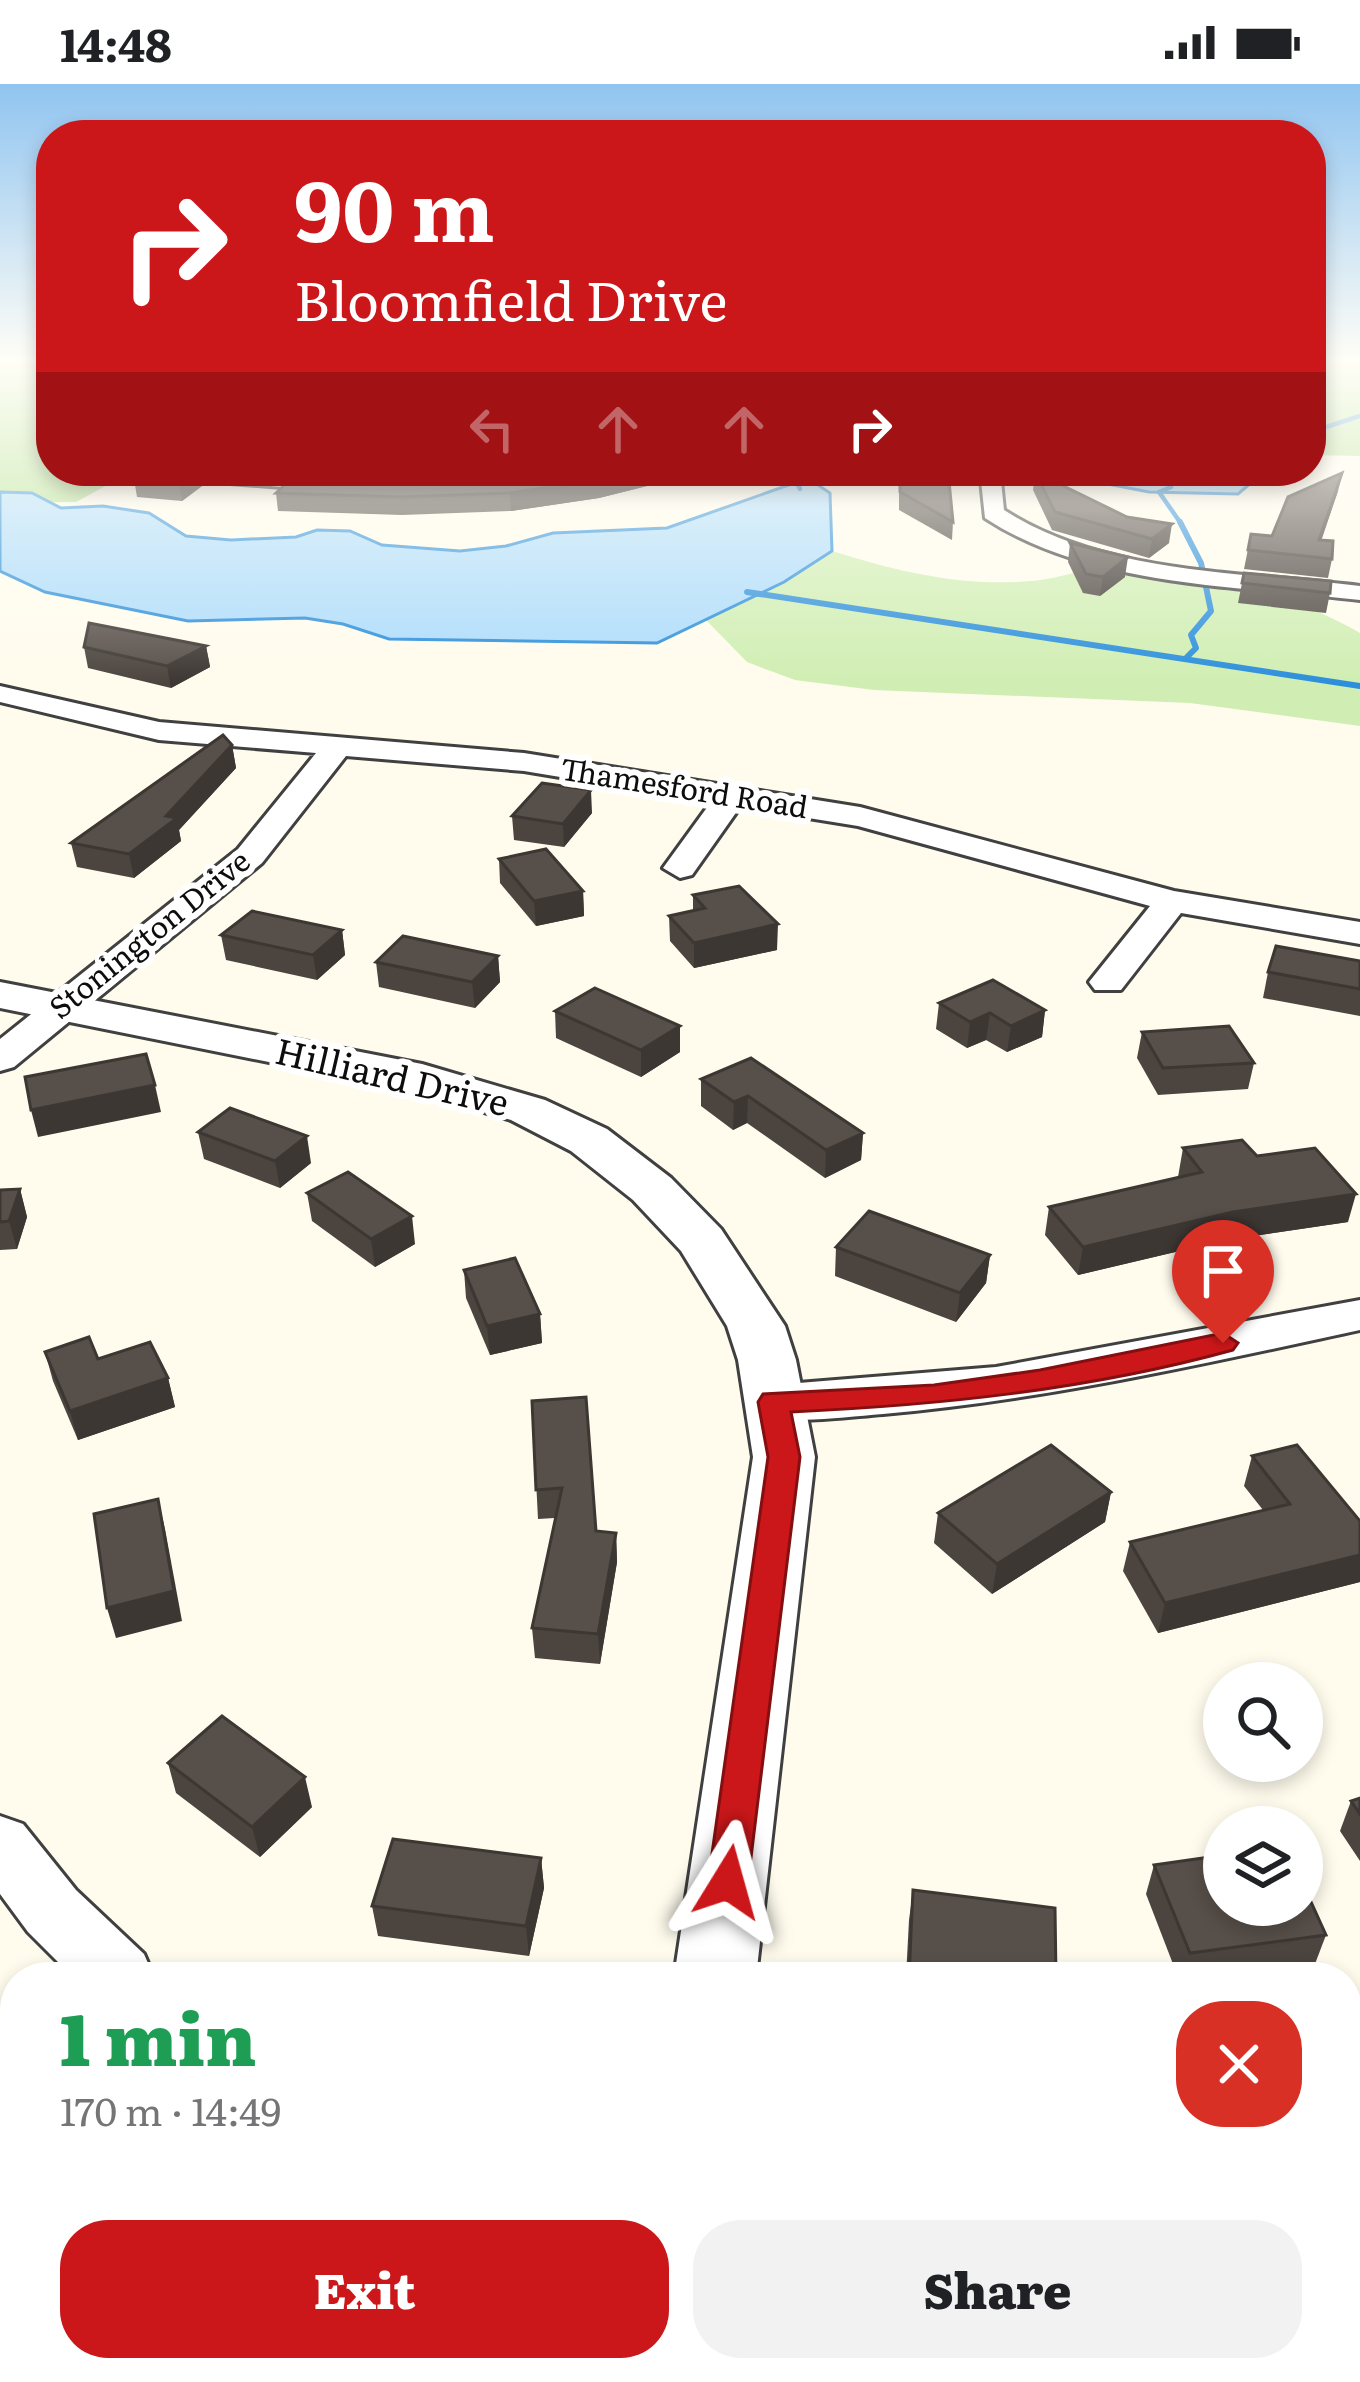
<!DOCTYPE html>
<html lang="en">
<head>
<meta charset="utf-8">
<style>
	body { margin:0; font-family:Literata,serif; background:#f2f2f2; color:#202124; height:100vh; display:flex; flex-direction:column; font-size:45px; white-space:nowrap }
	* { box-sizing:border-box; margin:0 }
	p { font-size:39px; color:#757577 }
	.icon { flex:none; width:66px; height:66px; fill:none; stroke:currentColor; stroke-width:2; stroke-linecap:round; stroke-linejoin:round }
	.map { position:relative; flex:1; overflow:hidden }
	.sheet { position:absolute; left:0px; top:1878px; width:1362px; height:420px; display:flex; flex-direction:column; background:#fff; border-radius:48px 48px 0 0; box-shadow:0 6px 18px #0003 }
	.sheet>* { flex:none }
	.banner { position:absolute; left:36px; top:36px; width:1290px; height:366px; border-radius:48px; box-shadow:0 6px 18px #0003; background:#cb171a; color:#fff; overflow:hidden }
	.fabs { position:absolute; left:1203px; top:1578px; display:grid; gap:24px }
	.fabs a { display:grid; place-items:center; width:120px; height:120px; border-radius:50%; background:#fff; box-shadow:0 6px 18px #0003; font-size:60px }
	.pin { position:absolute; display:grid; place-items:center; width:102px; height:102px; color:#fff; margin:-123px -51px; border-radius:50% 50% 50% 0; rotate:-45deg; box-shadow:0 0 12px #0007 }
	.pin .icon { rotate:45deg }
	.me { position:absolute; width:132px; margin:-66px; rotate:8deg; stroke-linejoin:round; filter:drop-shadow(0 0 9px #0008) }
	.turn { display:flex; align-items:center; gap:42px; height:252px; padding:0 60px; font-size:54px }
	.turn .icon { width:156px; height:156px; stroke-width:2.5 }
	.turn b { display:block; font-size:84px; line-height:102px }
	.lanes { display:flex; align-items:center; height:114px; padding:0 60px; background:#0003; justify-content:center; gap:60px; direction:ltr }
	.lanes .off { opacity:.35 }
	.round { display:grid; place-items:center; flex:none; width:126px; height:126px; border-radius:48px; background:#f2f2f2 }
	.summary { display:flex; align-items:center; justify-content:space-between; height:204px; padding:0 60px }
	h1 { font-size:72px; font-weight:800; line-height:90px; color:#1e9e55 }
	.primary-button { display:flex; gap:24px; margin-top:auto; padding:24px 60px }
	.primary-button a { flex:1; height:138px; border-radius:48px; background:#cb171a; color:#fff; font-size:48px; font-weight:800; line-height:138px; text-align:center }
	.primary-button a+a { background:#f2f2f2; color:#202124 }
	.status { display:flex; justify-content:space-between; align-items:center; height:84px; padding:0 60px; background:#fff; direction:ltr }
	.status svg { height:33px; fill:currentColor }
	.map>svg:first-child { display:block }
	.green { fill:#d0eeb3 }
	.forest { fill:#b2e091 }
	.water { fill:#addcfc; stroke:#2c8fdb; stroke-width:3 }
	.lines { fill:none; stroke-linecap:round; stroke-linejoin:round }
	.stream-far1 { stroke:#2c8fdb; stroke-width:4.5 }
	.stream { stroke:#2c8fdb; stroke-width:6 }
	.minor-casing { stroke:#404040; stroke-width:6 }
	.tertiary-casing { stroke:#404040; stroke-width:6 }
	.minor { fill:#fff; fill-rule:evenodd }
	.tertiary { fill:#fff; fill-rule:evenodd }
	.wall { fill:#4b443f }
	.shaded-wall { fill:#3d3733 }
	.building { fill:#574f49; stroke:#3d3733; stroke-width:3 }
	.route { fill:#cb171a; stroke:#840f11; stroke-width:3 }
	.labels { text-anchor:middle; stroke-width:12; stroke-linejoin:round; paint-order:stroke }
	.far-street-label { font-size:30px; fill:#0d0d0d; stroke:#fff }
	.street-label { font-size:36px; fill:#0d0d0d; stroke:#fff }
</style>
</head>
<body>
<div class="status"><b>14:48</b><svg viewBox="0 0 49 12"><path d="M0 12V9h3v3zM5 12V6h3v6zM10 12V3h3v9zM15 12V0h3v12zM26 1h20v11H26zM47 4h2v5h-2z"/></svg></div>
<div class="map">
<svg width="1360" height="2298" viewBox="0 0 1360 2298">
	<rect width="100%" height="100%" fill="#fffcee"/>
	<path class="green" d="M832,467C900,488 961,503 1032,497C1072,493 1110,474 1150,478C1214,484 1304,517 1360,549V642L1190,619L874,606L795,596L747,578L705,535L784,498Z"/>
	<g class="forest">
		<polygon points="0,278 51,278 51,387 133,387 76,418 0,419"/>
		<polygon points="1311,278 1360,278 1360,372 1311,371"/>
	</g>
	<g class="water">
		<polygon points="1135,387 1265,387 1238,410 1149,408 1087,396"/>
		<polygon points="800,397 815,399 830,409 832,467 784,498 657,559 389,555 343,540 305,534 188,537 45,508 0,487 0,408 32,409 61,424 103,422 149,429 186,452 231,456 296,453 317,446 350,447 382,461 460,467 506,462 553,449 667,444"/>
	</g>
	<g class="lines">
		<g class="stream-far1">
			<polyline points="1311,348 1360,332"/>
			<polyline points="1171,403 1159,408 1182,441"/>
			<polyline points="800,405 796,397 801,387"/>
		</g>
		<g class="stream">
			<polyline points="1180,438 1201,479 1211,527 1191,551 1196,564 1187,573"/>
			<polyline points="747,508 1360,602"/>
		</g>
		<defs>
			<g id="minor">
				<polygon points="142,387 234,387 347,396 358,402 347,408 152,393"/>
				<path d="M980,387H1000L1004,426C1104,491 1245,488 1360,502V516C1238,502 1090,503 985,434Z"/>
				<polygon points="0,602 159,638 524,669 860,723 1174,807 1360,838 1360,860 1181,829 1121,906 1095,906 1089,898 1150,822 858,742 740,723 692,791 680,794 663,784 711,718 524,687 346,672 262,779 14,983 0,987 0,955 238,765 316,669 159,656 0,618"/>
				<path d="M1360,1216V1246C1202,1280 1044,1316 883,1330C843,1333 795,1341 756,1330L749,1318L756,1306L774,1301L996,1283Z"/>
				<polygon points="0,1732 23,1740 76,1806 144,1870 154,1893 73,1893 28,1848 0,1810"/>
				<polygon points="1360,2083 1360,2159 1347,2162 1347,2086"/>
			</g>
			<g id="tertiary">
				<polygon points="0,898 422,980 545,1016 607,1045 671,1094 721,1145 785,1242 796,1276 815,1373 756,1893 674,1893 753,1373 738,1276 727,1242 681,1167 633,1116 571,1067 511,1036 413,1007 0,924"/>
				<polygon points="612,2283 710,2283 708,2298 610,2298"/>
			</g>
		</defs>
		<use href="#minor" class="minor-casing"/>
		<use href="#tertiary" class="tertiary-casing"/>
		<use href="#minor" class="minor"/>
		<use href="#tertiary" class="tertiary"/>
	</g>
	<g class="wall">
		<polygon points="146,387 200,387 202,402 182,417 137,413 134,395"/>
		<polygon points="319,387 494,387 420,391"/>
		<polygon points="532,387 665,387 655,400 599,414 511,427 402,431 278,427 276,409 392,396 489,393"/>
		<polygon points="899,387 948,387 953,438 952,456 899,426"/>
		<polygon points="1035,388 1169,459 1149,474 1052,446 1033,406"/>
		<polygon points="1338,407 1321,456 1332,475 1328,494 1244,485 1251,450 1272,452"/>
		<polygon points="1070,459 1125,493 1100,512 1083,509 1068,478"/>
		<polygon points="1244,489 1330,509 1326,529 1238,519"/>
		<polygon points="206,562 210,583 171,604 88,584 84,563"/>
		<polygon points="232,661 236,684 179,746 181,757 134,794 77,783 71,759"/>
		<polygon points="592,729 564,763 514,756 512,732"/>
		<polygon points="499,775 583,807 584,832 536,842 500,799"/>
		<polygon points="693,811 777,866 694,884 670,857 669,832 693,827"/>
		<polygon points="342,846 345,871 317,896 226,876 221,851"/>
		<polygon points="498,872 500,898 475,924 379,903 376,878"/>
		<polygon points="1360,877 1360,932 1263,914 1268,888"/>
		<polygon points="939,919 1045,926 1042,953 1007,968 986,956 967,964 936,945"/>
		<polygon points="555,927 680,968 641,993 556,954"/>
		<polygon points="1142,948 1254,979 1248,1005 1158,1011 1137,974"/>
		<polygon points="701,995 863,1049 861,1076 825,1094 747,1039 733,1046 701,1022"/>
		<polygon points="198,1048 311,1079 280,1104 204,1075"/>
		<polygon points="1183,1064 1257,1072 1348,1138 1226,1156 1078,1191 1045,1151 1049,1123 1178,1093"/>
		<polygon points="20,1105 27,1133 17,1165 0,1166 0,1106"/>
		<polygon points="307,1109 415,1160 375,1183 312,1137"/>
		<polygon points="836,1163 990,1171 986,1199 956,1238 835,1192"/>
		<polygon points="464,1186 540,1230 542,1259 490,1271 466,1214"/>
		<polygon points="45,1268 98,1275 168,1294 175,1323 78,1356 53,1297"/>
		<polygon points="532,1317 596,1447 616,1449 617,1478 600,1580 535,1574 532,1544 555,1434 538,1435"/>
		<polygon points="1252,1372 1360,1437 1360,1498 1158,1549 1123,1487 1130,1458 1263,1426 1244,1402"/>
		<polygon points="1111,1408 1105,1438 992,1510 934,1459 938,1429"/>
		<polygon points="168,1679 312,1723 260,1773 176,1709"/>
		<polygon points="1360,1714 1360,1777 1340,1747 1351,1717"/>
		<polygon points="541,1774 544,1804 529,1872 378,1852 372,1822"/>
		<polygon points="1154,1781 1326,1851 1315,1880 1222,1893 1178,1893 1146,1810"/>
		<polygon points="913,1806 1056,1893 906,1893 909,1836"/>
		<polygon points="0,2043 15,2051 15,2188 0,2179"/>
	</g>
	<g class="shaded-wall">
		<polygon points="196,387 200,387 202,402 182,417 179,399"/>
		<polygon points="636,387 665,387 655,400 599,414 511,427 510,409"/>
		<polygon points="1342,389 1338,407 1315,475 1319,456"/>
		<polygon points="1172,440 1169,459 1149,474 1152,455"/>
		<polygon points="1128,473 1125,493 1100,512 1103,493"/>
		<polygon points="206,562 210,583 171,604 167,582"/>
		<polygon points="232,661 236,684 179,746 181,757 134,794 129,770"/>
		<polygon points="591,706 592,729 564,763 563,740"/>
		<polygon points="583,807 584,832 536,842 534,817"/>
		<polygon points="778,840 777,866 694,884 694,859"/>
		<polygon points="342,846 345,871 317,896 313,871"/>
		<polygon points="498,872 500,898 475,924 472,898"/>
		<polygon points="1045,926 1042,953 1007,968 1011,942"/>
		<polygon points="990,929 986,956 967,964 970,938"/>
		<polygon points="680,942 680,968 641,993 641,966"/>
		<polygon points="155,1001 161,1028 38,1053 31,1026"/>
		<polygon points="748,1012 747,1039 733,1046 734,1018"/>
		<polygon points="863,1049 861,1076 825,1094 826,1066"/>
		<polygon points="307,1052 311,1079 280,1104 275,1077"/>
		<polygon points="20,1105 27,1133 17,1165 9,1137"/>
		<polygon points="1356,1110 1348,1138 1226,1156 1078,1191 1083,1163 1233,1128"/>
		<polygon points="412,1132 415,1160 375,1183 371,1155"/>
		<polygon points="990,1171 986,1199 956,1238 960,1209"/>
		<polygon points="540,1230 542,1259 490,1271 487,1242"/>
		<polygon points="168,1294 175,1323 78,1356 70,1327"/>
		<polygon points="1111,1408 1105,1438 992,1510 997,1480"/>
		<polygon points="158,1415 165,1445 182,1537 116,1554 107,1524"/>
		<polygon points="616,1449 617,1478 600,1580 598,1550"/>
		<polygon points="1360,1471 1360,1498 1158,1549 1165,1519"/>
		<polygon points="305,1693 312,1723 260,1773 252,1743"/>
		<polygon points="541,1774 544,1804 529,1872 526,1842"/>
		<polygon points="399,2283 411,2283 408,2298 396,2298"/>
	</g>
	<g class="building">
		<polygon points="146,387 196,387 179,399 134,395"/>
		<polygon points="532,387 636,387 598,396 510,409 400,413 276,409 294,392 392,396 489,393"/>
		<polygon points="900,387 948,387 953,438 900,408"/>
		<polygon points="1035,388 1127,433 1172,440 1152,455 1055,428"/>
		<polygon points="1342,389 1319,456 1333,457 1332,475 1248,466 1251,450 1272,452 1288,413"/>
		<polygon points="1070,459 1128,473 1103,493 1086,490"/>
		<polygon points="1244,489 1331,497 1330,509 1242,499"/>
		<polygon points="89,539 206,562 167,582 84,563"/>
		<polygon points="223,651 232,661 166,732 177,734 129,770 71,759"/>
		<polygon points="542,699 591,706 563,740 512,732"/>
		<polygon points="546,765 583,807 534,817 499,775"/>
		<polygon points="739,802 778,840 694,859 669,832 705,824 693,811"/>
		<polygon points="252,827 342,846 313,871 221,851"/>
		<polygon points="403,852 498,872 472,898 376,878"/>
		<polygon points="1276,862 1360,877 1360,905 1268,888"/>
		<polygon points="993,896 1045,926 1011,942 990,929 970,938 939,919"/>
		<polygon points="595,904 680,942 641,966 555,927"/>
		<polygon points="1229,942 1254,979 1163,984 1142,948"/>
		<polygon points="146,970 155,1001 31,1026 25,993"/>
		<polygon points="751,974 863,1049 826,1066 748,1012 734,1018 701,995"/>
		<polygon points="230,1024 307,1052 275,1077 198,1048"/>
		<polygon points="1242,1056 1257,1072 1315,1064 1356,1110 1233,1128 1083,1163 1049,1123 1202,1088 1183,1064"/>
		<polygon points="348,1088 412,1132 371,1155 307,1109"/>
		<polygon points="20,1105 9,1137 0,1138 0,1106"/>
		<polygon points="869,1127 990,1171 960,1209 836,1163"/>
		<polygon points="515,1174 540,1230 487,1242 464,1186"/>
		<polygon points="89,1253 98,1275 150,1258 168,1294 70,1327 45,1268"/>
		<polygon points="586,1313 596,1447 616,1449 598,1550 532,1544 562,1404 536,1406 532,1317"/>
		<polygon points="1051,1361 1111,1408 997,1480 938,1429"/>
		<polygon points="1297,1361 1360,1437 1360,1471 1165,1519 1130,1458 1290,1420 1252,1372"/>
		<polygon points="158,1415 174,1507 107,1524 94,1430"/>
		<polygon points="222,1632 305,1693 252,1743 168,1679"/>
		<polygon points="1360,1714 1360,1730 1351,1717"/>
		<polygon points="393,1755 541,1774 526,1842 372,1822"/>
		<polygon points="1224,1771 1224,1821 1302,1821 1302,1798 1326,1851 1190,1869 1154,1781"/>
		<polygon points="913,1806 1055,1824 1056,1893 909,1893"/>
		<polygon points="0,2043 15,2051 15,2170 0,2161"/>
		<polygon points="265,2283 399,2283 396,2298 261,2298"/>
		<polygon points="872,2283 995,2283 995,2298 871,2298"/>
	</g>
	<linearGradient id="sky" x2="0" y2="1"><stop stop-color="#90c4f0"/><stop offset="0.46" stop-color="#fffef7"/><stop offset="1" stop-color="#fffef7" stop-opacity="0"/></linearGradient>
	<rect width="1360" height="600" fill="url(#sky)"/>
	<path class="route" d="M1223,1249L1238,1259L1233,1266C1088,1306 940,1321 791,1328L800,1373L748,1798L742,1811L728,1816L714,1811L708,1798L768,1373L758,1318L763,1310L934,1301L1040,1286Z"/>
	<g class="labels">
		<g class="far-street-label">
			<text transform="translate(684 705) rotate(9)" y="10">Thamesford Road</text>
			<text transform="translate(150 851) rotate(-39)" y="10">Stonington Drive</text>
		</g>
		<g class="street-label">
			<text transform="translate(392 993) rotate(13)" y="13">Hilliard Drive</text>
		</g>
	</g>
</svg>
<div class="fabs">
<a><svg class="icon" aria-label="search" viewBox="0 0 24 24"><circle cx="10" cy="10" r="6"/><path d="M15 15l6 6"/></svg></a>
<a><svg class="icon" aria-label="layers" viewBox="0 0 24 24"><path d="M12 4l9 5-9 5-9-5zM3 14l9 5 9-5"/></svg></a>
</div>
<div class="pin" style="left:1223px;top:1259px;background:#d93025"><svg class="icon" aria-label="arrive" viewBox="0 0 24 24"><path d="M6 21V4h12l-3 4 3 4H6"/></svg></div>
<svg class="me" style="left:728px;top:1798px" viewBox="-20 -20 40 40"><path d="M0-17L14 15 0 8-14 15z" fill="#cb171a" stroke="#fff" stroke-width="4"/></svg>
<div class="banner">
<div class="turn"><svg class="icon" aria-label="right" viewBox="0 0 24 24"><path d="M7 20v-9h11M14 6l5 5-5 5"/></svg><div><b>90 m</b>Bloomfield Drive</div></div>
<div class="lanes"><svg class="icon off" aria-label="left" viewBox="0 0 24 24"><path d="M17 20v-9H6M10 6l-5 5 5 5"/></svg><svg class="icon off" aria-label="ahead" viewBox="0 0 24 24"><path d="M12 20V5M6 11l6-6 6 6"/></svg><svg class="icon off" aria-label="ahead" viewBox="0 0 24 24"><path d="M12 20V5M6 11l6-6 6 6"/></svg><svg class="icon" aria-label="right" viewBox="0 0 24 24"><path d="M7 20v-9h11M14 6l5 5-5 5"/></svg></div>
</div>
<section class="sheet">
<div class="summary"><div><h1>1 min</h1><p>170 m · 14:49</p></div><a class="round" style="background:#d93025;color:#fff"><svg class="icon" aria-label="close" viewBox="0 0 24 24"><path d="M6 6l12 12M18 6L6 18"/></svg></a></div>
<div class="primary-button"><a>Exit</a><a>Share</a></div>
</section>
</div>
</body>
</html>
